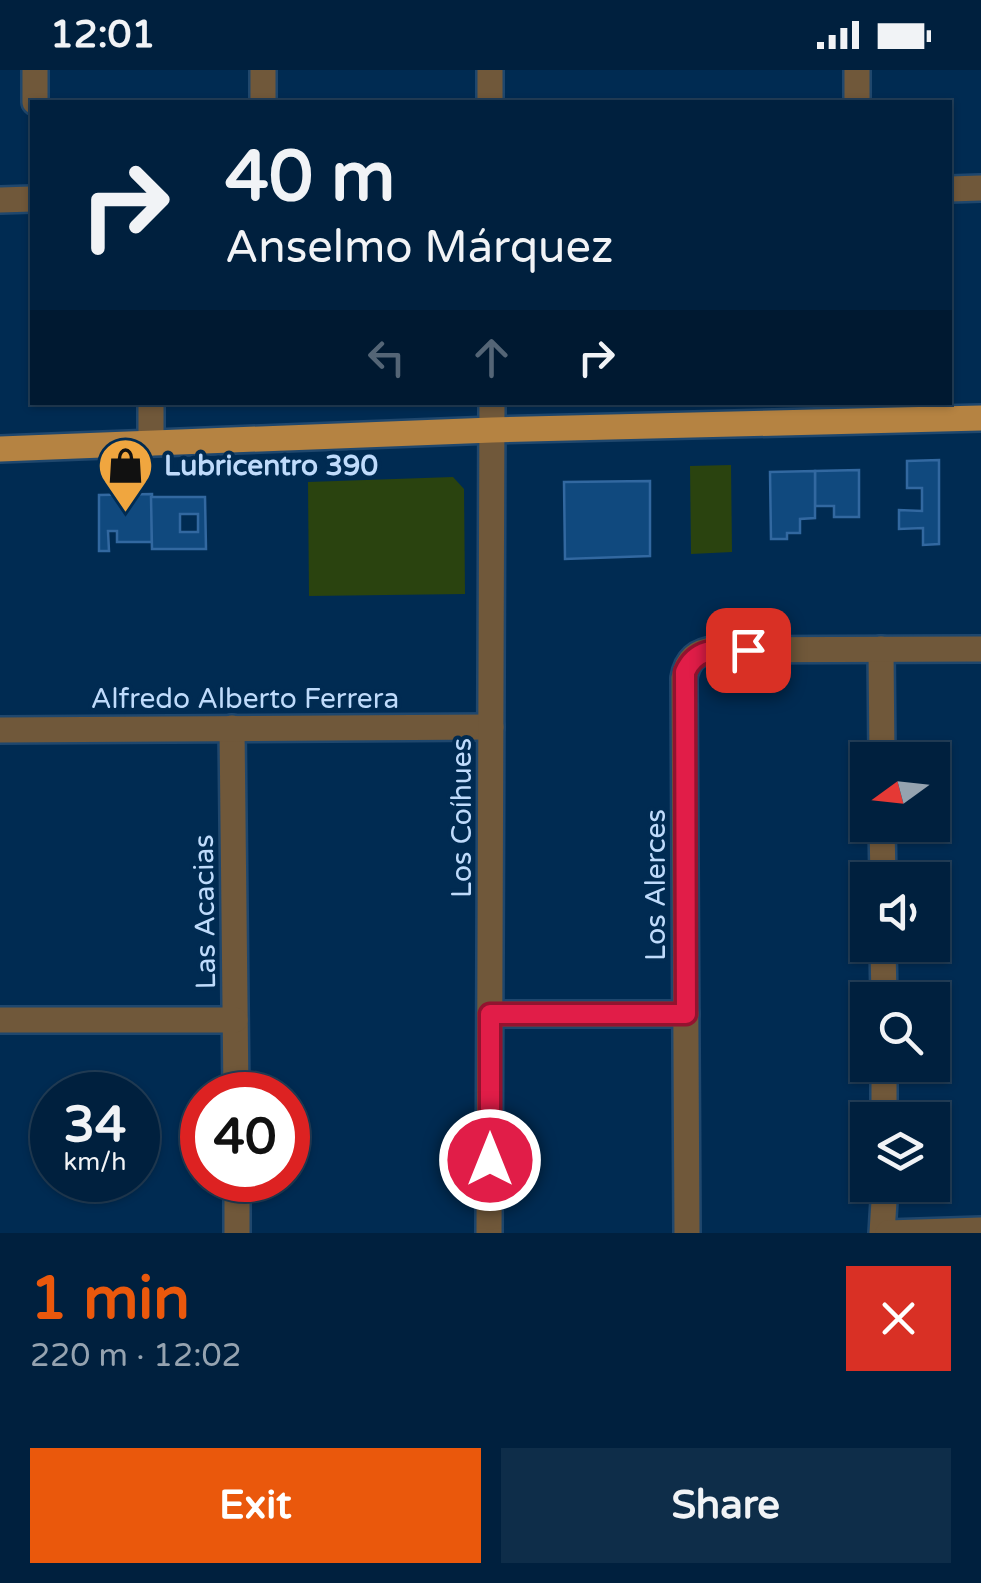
<!DOCTYPE html>
<html lang="en">
<head>
<meta charset="utf-8">
<style>
	body { margin:0; font-family:"Varela Round",sans-serif; background:#0e2d49; color:#f1f3f6; height:100vh; display:flex; flex-direction:column; font-size:38px; white-space:nowrap }
	* { box-sizing:border-box; margin:0 }
	p { font-size:32px; color:#95a3b0 }
	.icon { flex:none; width:55px; height:55px; fill:none; stroke:currentColor; stroke-width:2; stroke-linecap:round; stroke-linejoin:round }
	.map { position:relative; height:1163px; overflow:hidden }
	.sheet { display:flex; flex-direction:column; background:#00203e; flex:1 }
	.sheet>* { flex:none }
	.banner { position:absolute; left:30px; top:30px; width:922px; height:305px; border-radius:0px; box-shadow:0 2px 8px #0004,0 0 0 2px #223e58; background:#00203e; color:#f1f3f6; overflow:hidden }
	.needle { width:65px; rotate:255deg }
	.tools { position:absolute; left:850px; top:672px; display:grid; gap:20px }
	.tools a { display:grid; place-items:center; width:100px; height:100px; border-radius:0px; background:#00203e; box-shadow:0 2px 8px #0004,0 0 0 2px #223e58; font-size:50px }
	.speed { position:absolute; left:30px; top:1002px; display:flex; gap:20px; font-size:50px; font-weight:700; text-align:center }
	.speed>* { display:grid; place-content:center; width:130px; height:130px; border-radius:50%; background:#00203e; box-shadow:0 2px 8px #0004,0 0 0 2px #223e58; line-height:1 }
	.speed small { font-size:25px; font-weight:400 }
	.speed .limit { border:15px solid #d22; background:#fff; color:#111 }
	.pin { position:absolute; display:grid; place-items:center; width:85px; height:85px; color:#fff; margin:-42px; border-radius:20px; box-shadow:0 5px 15px #0006 }
	.me { position:absolute; width:110px; margin:-55px; rotate:0deg; stroke-linejoin:round; filter:drop-shadow(0 0 8px #0008) }
	.turn { display:flex; align-items:center; gap:35px; height:210px; padding:0 30px; font-size:45px }
	.turn .icon { width:130px; height:130px; stroke-width:2.5 }
	.turn b { display:block; font-size:70px; line-height:85px }
	.lanes { display:flex; align-items:center; height:95px; padding:0 30px; background:#0003; justify-content:center; gap:50px; direction:ltr }
	.lanes .off { opacity:.35 }
	.round { display:grid; place-items:center; flex:none; width:105px; height:105px; border-radius:0px; background:#0e2d49 }
	.head { display:flex; align-items:center; justify-content:space-between; height:170px; padding:0 30px }
	h1 { font-size:60px; font-weight:800; line-height:75px; color:#ea580c }
	.primary-button { display:flex; gap:20px; margin-top:auto; padding:20px 30px }
	.primary-button a { flex:1; height:115px; border-radius:0px; background:#ea580c; color:#fff; font-size:40px; font-weight:800; line-height:115px; text-align:center }
	.primary-button a+a { background:#0e2d49; color:#f1f3f6 }
	.status { display:flex; justify-content:space-between; align-items:center; height:70px; padding:0 50px; background:#00203e; direction:ltr }
	.status svg { height:28px; fill:currentColor }
	.map>svg:first-child { display:block }
	.green { fill:#2a430f }
	.building { fill:#10497e; stroke:#3268a0; stroke-width:2.5; fill-rule:evenodd }
	.lines { fill:none; stroke-linecap:round; stroke-linejoin:round }
	.minor-casing { stroke:#1f476d; stroke-width:30 }
	.major-casing { stroke:#1f476d; stroke-width:30 }
	.minor { stroke:#70583a; stroke-width:25 }
	.major { stroke:#b58342; stroke-width:25 }
	.route-casing { stroke:#92132f; stroke-width:25 }
	.route { stroke:#e11d48; stroke-width:18 }
	.labels { text-anchor:middle; stroke-width:8; stroke-linejoin:round; paint-order:stroke }
	.poi-label { font-size:28px; font-weight:bold; fill:#bfdbfb; stroke:#002b52; text-anchor:start }
	.street-label { font-size:28px; fill:#bfdbfb; stroke:#002b52 }
</style>
</head>
<body>
<div class="status"><b>12:01</b><svg viewBox="0 0 49 12"><path d="M0 12V9h3v3zM5 12V6h3v6zM10 12V3h3v9zM15 12V0h3v12zM26 1h20v11H26zM47 4h2v5h-2z"/></svg></div>
<div class="map">
<svg width="981" height="1163" viewBox="0 0 981 1163">
	<rect width="100%" height="100%" fill="#002b52"/>
	<g class="green">
		<polygon points="731,395 732,482 691,484 690,396"/>
		<polygon points="453,407 464,419 465,524 309,526 308,412"/>
	</g>
	<g class="building">
		<polygon points="939,390 939,474 923,475 923,458 899,459 899,440 922,441 922,418 907,418 907,391"/>
		<polygon points="859,400 859,447 834,447 834,436 815,436 815,401"/>
		<polygon points="815,401 815,448 800,449 800,463 787,463 787,469 771,469 770,402"/>
		<polygon points="650,411 650,486 565,489 564,412"/>
		<polygon points="152,424 152,472 117,472 117,461 108,461 109,481 99,481 99,425"/>
		<path d="M151,427H205L206,479H152ZM180,444H198V462H180Z"/>
	</g>
	<g class="lines">
		<defs>
			<g id="minor">
				<polyline points="35,0 35,32"/>
				<polyline points="263,0 263,32"/>
				<polyline points="490,0 490,32"/>
				<polyline points="857,0 857,32"/>
				<polyline points="950,119 981,118"/>
				<polyline points="0,130 32,129"/>
				<polyline points="151,332 151,373"/>
				<polyline points="881,579 882,690"/>
				<polyline points="232,658 236,1025"/>
				<polyline points="0,660 491,657"/>
				<polyline points="882,755 883,810"/>
				<polyline points="883,875 884,930"/>
				<polyline points="490,944 686,944"/>
				<polyline points="0,950 235,950"/>
				<polyline points="884,995 884,1050"/>
				<polyline points="237,1110 237,1163"/>
				<polyline points="489,1163 492,332"/>
				<path d="M687,1163L684,608C687,590 697,581 715,580L981,579"/>
				<polyline points="882,1163 885,1115"/>
				<polyline points="888,1163 981,1160"/>
			</g>
			<polyline id="major" points="0,379 492,360 981,348"/>
		</defs>
		<use href="#minor" class="minor-casing"/>
		<use href="#major" class="major-casing"/>
		<use href="#minor" class="minor"/>
		<use href="#major" class="major"/>
	</g>
	<g class="lines">
		<defs>
			<path id="route" d="M490,1090V944H686L685,602C697,575 722,580 748,580"/>
		</defs>
		<use href="#route" class="route-casing"/>
		<use href="#route" class="route"/>
	</g>
	<defs>
		<symbol id="shop-pin" viewBox="-11 -11 22 30"><path d="M0 17L-7.5 6A9.5 9.5 0 1 1 7.5 6Z" fill="#f0a63f" stroke="#002b52"/><path d="M-5-2.5h2.3a2.7 3.5 0 0 1 5.4 0H5L5.5 6h-11ZM-1.5-2.5h3a1.5 2.3 0 0 0-3 0Z" fill="#111"/></symbol>
	</defs>
	<g fill-rule="evenodd">
		<use href="#shop-pin" x="94" y="364" width="63" height="86"/>
	</g>
	<g class="labels">
		<g class="poi-label">
			<text x="164" y="405">Lubricentro 390</text>
		</g>
		<g class="street-label">
			<text x="245" y="638">Alfredo Alberto Ferrera</text>
			<text transform="translate(461 748) rotate(-90)" y="10">Los Coíhues</text>
			<text transform="translate(655 815) rotate(-90)" y="10">Los Alerces</text>
			<text transform="translate(204 842) rotate(-91)" y="10">Las Acacias</text>
		</g>
	</g>
</svg>
<div class="tools">
<a><svg class="needle" viewBox="-14 -14 28 28"><path d="M0-13l5 13h-10z" fill="#e53935"/><path d="M0 13l5-13h-10z" fill="#95a3b0"/></svg></a>
<a><svg class="icon" aria-label="sound" viewBox="0 0 24 24"><path d="M4 9h4l5-4v14l-5-4H4zM17 9q2 3 0 6"/></svg></a>
<a><svg class="icon" aria-label="search" viewBox="0 0 24 24"><circle cx="10" cy="10" r="6"/><path d="M15 15l6 6"/></svg></a>
<a><svg class="icon" aria-label="layers" viewBox="0 0 24 24"><path d="M12 4l9 5-9 5-9-5zM3 14l9 5 9-5"/></svg></a>
</div>
<div class="speed"><div>34<small>km/h</small></div><div class="limit">40</div></div>
<div class="pin" style="left:748px;top:580px;background:#d93025"><svg class="icon" aria-label="arrive" viewBox="0 0 24 24"><path d="M6 21V4h12l-3 4 3 4H6"/></svg></div>
<svg class="me" style="left:490px;top:1090px" viewBox="-20 -20 40 40"><circle r="17" fill="#e11d48" stroke="#fff" stroke-width="3"/><path d="M0-11L8 9 0 5-8 9z" fill="#fff"/></svg>
<div class="banner">
<div class="turn"><svg class="icon" aria-label="right" viewBox="0 0 24 24"><path d="M7 20v-9h11M14 6l5 5-5 5"/></svg><div><b>40 m</b>Anselmo Márquez</div></div>
<div class="lanes"><svg class="icon off" aria-label="left" viewBox="0 0 24 24"><path d="M17 20v-9H6M10 6l-5 5 5 5"/></svg><svg class="icon off" aria-label="ahead" viewBox="0 0 24 24"><path d="M12 20V5M6 11l6-6 6 6"/></svg><svg class="icon" aria-label="right" viewBox="0 0 24 24"><path d="M7 20v-9h11M14 6l5 5-5 5"/></svg></div>
</div>
</div>
<section class="sheet">
<div class="head"><div><h1>1 min</h1><p>220 m · 12:02</p></div><a class="round" style="background:#d93025;color:#fff"><svg class="icon" aria-label="close" viewBox="0 0 24 24"><path d="M6 6l12 12M18 6L6 18"/></svg></a></div>
<div class="primary-button"><a>Exit</a><a>Share</a></div>
</section>
</body>
</html>
